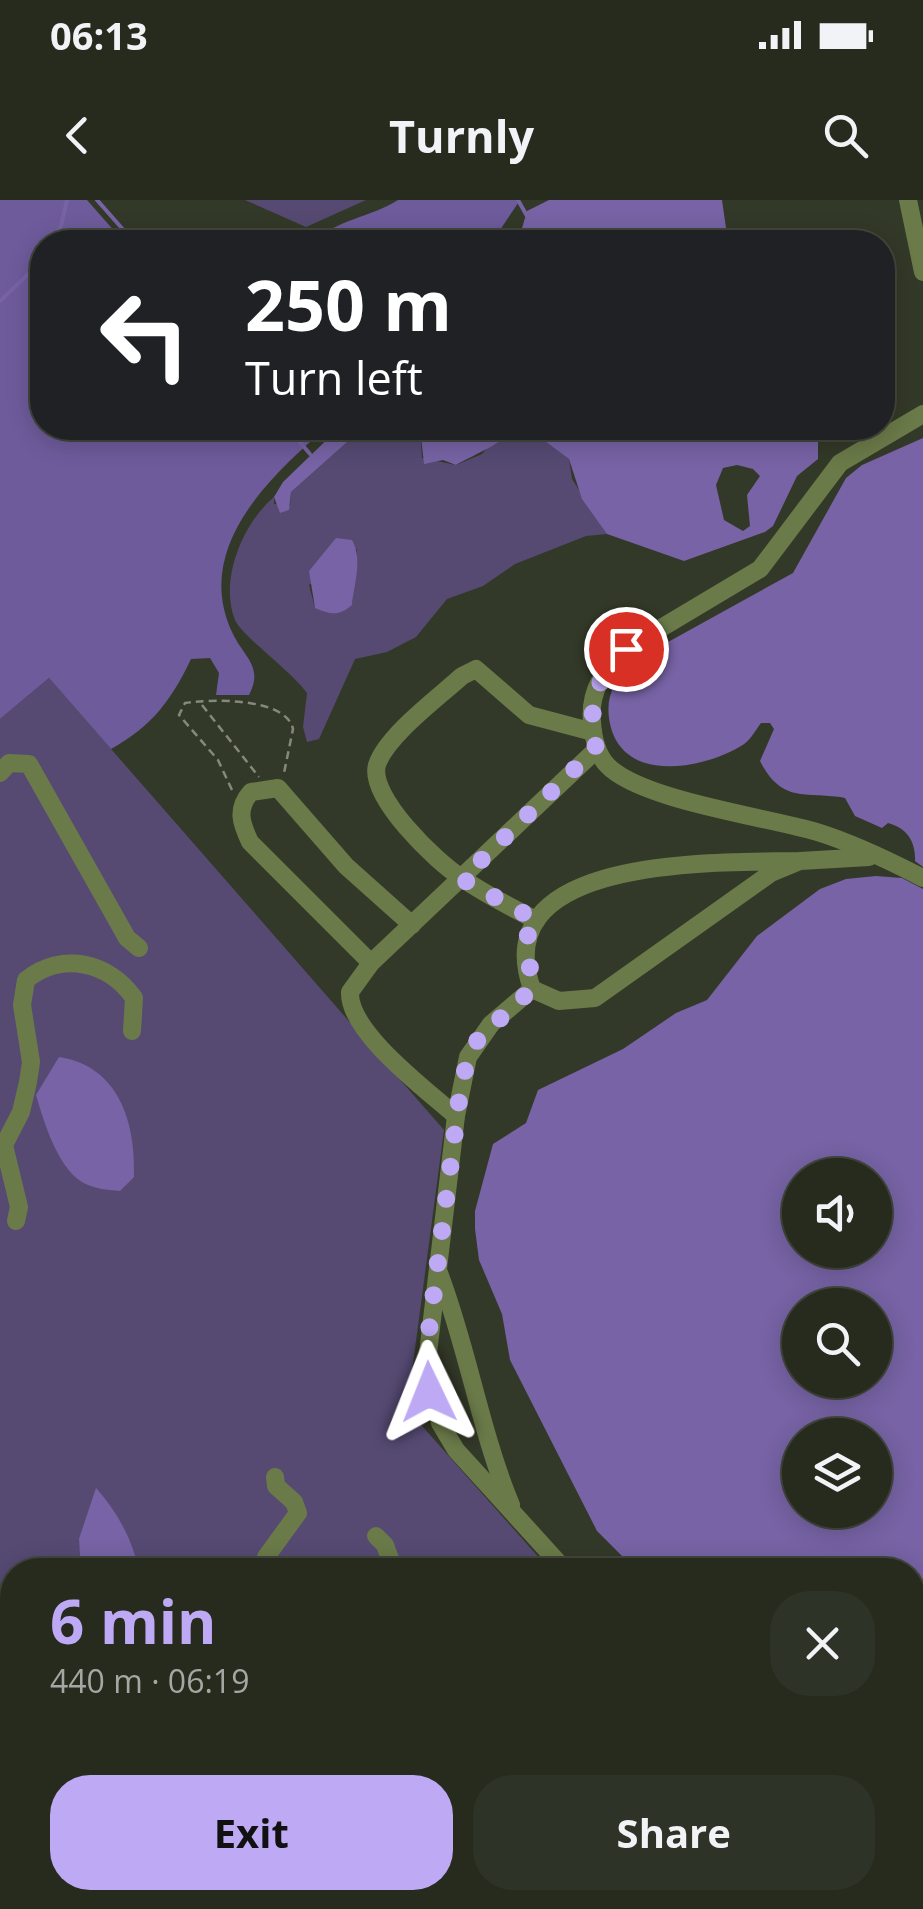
<!DOCTYPE html>
<html lang="en">
<head>
<meta charset="utf-8">
<style>
	body { margin:0; font-family:"Open Sans",sans-serif; background:#2e3327; color:#f1f3f6; height:100vh; display:flex; flex-direction:column; font-size:38px; white-space:nowrap }
	* { box-sizing:border-box; margin:0 }
	p { font-size:32px; color:#a4a7a4 }
	.icon { flex:none; width:55px; height:55px; fill:none; stroke:currentColor; stroke-width:2; stroke-linecap:round; stroke-linejoin:round }
	.map { position:relative; flex:1; overflow:hidden }
	.panel { position:absolute; left:0px; top:1358px; width:925px; height:352px; display:flex; flex-direction:column; background:#262b1e; border-radius:40px 40px 0 0; box-shadow:0 5px 25px #0003,0 0 0 2px #42473c }
	.panel>* { flex:none }
	.banner { position:absolute; left:30px; top:30px; width:865px; height:210px; border-radius:40px; box-shadow:0 5px 25px #0003,0 0 0 2px #42473c; background:#202124; color:#fff; overflow:hidden }
	.buttons { position:absolute; left:782px; top:958px; display:grid; gap:20px }
	.buttons a { display:grid; place-items:center; width:110px; height:110px; border-radius:50%; background:#262b1e; box-shadow:0 5px 25px #0003,0 0 0 2px #42473c; font-size:50px }
	.pin { position:absolute; display:grid; place-items:center; width:85px; height:85px; color:#fff; margin:-42px; border:5px solid #fff; border-radius:50%; box-shadow:0 2px 10px #0007 }
	.me { position:absolute; width:110px; margin:-55px; rotate:358deg; stroke-linejoin:round; filter:drop-shadow(0 0 8px #0008) }
	.turn { display:flex; align-items:center; gap:35px; height:210px; padding:0 50px; font-size:45px }
	.turn .icon { width:130px; height:130px; stroke-width:2.5 }
	.turn b { display:block; font-size:70px; line-height:85px }
	.round { display:grid; place-items:center; flex:none; width:105px; height:105px; border-radius:40px; background:#2e3327 }
	.headline { display:flex; align-items:center; justify-content:space-between; height:170px; padding:0 50px }
	h1 { font-size:60px; font-weight:700; line-height:75px; color:#bea9f5 }
	.primary-button { display:flex; gap:20px; margin-top:auto; padding:20px 50px }
	.primary-button a { flex:1; height:115px; border-radius:40px; background:#bea9f5; color:#111; font-size:40px; font-weight:700; line-height:115px; text-align:center }
	.primary-button a+a { background:#2e3327; color:#f1f3f6 }
	.status { display:flex; justify-content:space-between; align-items:center; height:70px; padding:0 50px; background:#262b1e; direction:ltr }
	.status svg { height:28px; fill:currentColor }
	header { display:flex; justify-content:space-between; align-items:center; height:130px; padding:0 50px; background:#262b1e; font-size:45px; font-weight:700 }
	.map>svg:first-child { display:block }
	.green { fill:#564a73; fill-rule:evenodd }
	.forest { fill:#6e5b9c }
	.water { fill:#7763a5; fill-rule:evenodd }
	.lines { fill:none; stroke-linecap:round; stroke-linejoin:round }
	.stream { stroke:#7763a5; stroke-width:4 }
	.path { stroke:#84897c; stroke-width:2.5; stroke-dasharray:8 5; stroke-linecap:butt }
	.minor { stroke:#6b7a49; stroke-width:18 }
	.route { stroke:#bea9f5; stroke-width:18; stroke-dasharray:0 32.4 }
</style>
</head>
<body>
<div class="status"><b>06:13</b><svg viewBox="0 0 49 12"><path d="M0 12V9h3v3zM5 12V6h3v6zM10 12V3h3v9zM15 12V0h3v12zM26 1h20v11H26zM47 4h2v5h-2z"/></svg></div>
<header><svg class="icon" aria-label="back" viewBox="0 0 24 24"><path d="M15 5l-7 7 7 7"/></svg>Turnly<svg class="icon" aria-label="search" viewBox="0 0 24 24"><circle cx="10" cy="10" r="6"/><path d="M15 15l6 6"/></svg></header>
<div class="map">
<svg width="923" height="1709" viewBox="0 0 923 1709">
	<rect width="100%" height="100%" fill="#333928"/>
	<g class="green">
		<polygon points="245,0 366,0 306,27"/>
		<path d="M363,228H420L422,258L456,265L482,254L491,243L504,240L514,228H539L541,235L569,259L572,279L607,334L586,336L515,364L483,386L447,399L416,437L387,452L355,459L319,539L307,542L303,527L307,493C291,471 241,435 235,420C219,380 243,323 274,297V304L290,305L291,292ZM357,349L352,404L315,408L309,385Z"/>
		<polygon points="49,478 444,930 407,1209 550,1370 12,1370 12,1698 840,1698 851,1709 0,1709 0,519"/>
	</g>
	<g class="forest">
		<path d="M0,0H87L124,42H42V228H326C268,278 192,350 233,434C244,457 264,467 249,495H216L219,473L210,458L191,459C171,501 152,526 111,549L49,478L0,519Z"/>
		<path d="M398,0H520L492,42H315C334,20 372,17 398,0Z"/>
	</g>
	<g class="water">
		<polygon points="549,0 722,0 728,42 518,42 527,11"/>
		<polygon points="779,30 814,37 817,42 764,42"/>
		<polygon points="339,228 363,228 291,292 289,310 280,313 274,297 283,282"/>
		<path d="M420,228H514C506,242 472,256 456,265L443,260L424,264Z"/>
		<path d="M539,228H825L818,236V259L797,276L773,326L765,332L684,361L607,334L582,299L569,259L545,241ZM737,265L753,269L760,276L747,295L750,326L743,331L724,320L716,285L723,268Z"/>
		<path d="M923,238V667L915,661C916,642 907,628 888,623L882,628L855,616L845,598C808,591 782,605 760,561L774,529L770,523H761C755,531 750,541 741,546C699,571 618,584 609,518C606,495 615,481 630,463L793,373L846,278L862,265Z"/>
		<path d="M336,338L352,340C363,359 354,384 352,405C339,416 331,415 315,408L309,371Z"/>
		<path d="M876,676L902,678L923,689V1623L913,1632L912,1370H636L597,1331L510,1160L502,1114L479,1060L475,1029V1011L493,944L526,923L538,890L623,849L676,813L707,800L757,736L820,689L846,679ZM800,975H875V1050H800ZM800,1105H875V1180H800ZM800,1235H875V1310H800Z"/>
		<path d="M59,857C119,866 136,923 134,977L120,991C110,990 97,989 88,985C59,974 44,922 36,895Z"/>
		<path d="M96,1288C118,1313 131,1337 139,1370H81L79,1339Z"/>
		<polygon points="36,1698 178,1698 165,1709 47,1709"/>
		<polygon points="647,1698 853,1698 857,1701 854,1709 636,1709"/>
	</g>
	<g class="lines">
		<g class="stream">
			<polyline points="97,0 134,42"/>
			<polyline points="518,0 527,16"/>
			<polyline points="51,42 61,26 67,0"/>
			<polyline points="0,101 42,61"/>
			<polyline points="288,228 310,254"/>
		</g>
		<g class="path">
			<polyline points="202,505 259,577"/>
			<path d="M232,590L218,560L179,515L185,503C210,499 286,497 293,529L284,573"/>
		</g>
		<g class="minor">
			<polyline points="908,0 923,72"/>
			<path d="M923,214L840,263L760,369L626,449C604,469 589,491 592,522C593,537 596,553 607,565C639,600 767,617 817,632C853,643 890,661 923,678"/>
			<polyline points="0,573 9,563 29,564 127,738 139,748"/>
			<path d="M800,661C723,663 484,653 532,789L559,801L595,798L771,673L800,661L869,657"/>
			<path d="M536,720C511,707 484,694 462,678C436,662 368,596 377,565C386,536 439,497 462,476L476,469L529,515L593,532"/>
			<path d="M371,763L250,642C241,623 236,609 251,592L278,588L346,666L412,725"/>
			<polyline points="532,789 491,824 468,857 456,916 426,1170 440,1223 456,1250 565,1370"/>
			<path d="M456,916C427,890 348,832 350,792L371,763L597,549"/>
			<path d="M16,1021L19,1007L4,945L21,912L28,882L31,862L22,805L26,780C62,751 109,762 134,798L132,831"/>
			<path d="M439,1073C468,1149 480,1230 511,1305"/>
			<polyline points="376,1336 385,1345 394,1370"/>
			<polyline points="265,1370 266,1357 298,1313 294,1302 276,1286 275,1277"/>
			<polyline points="0,1597 12,1596"/>
			<polyline points="870,1698 880,1709"/>
			<polyline points="539,1709 543,1698"/>
			<polyline points="555,1709 581,1698"/>
		</g>
	</g>
	<g class="lines">
		<path class="route" d="M429,1192L428,1138L462,878L478,839L532,789L527,737L536,720L462,679L596,548C587,507 595,478 626,449"/>
	</g>
</svg>
<div class="buttons">
<a><svg class="icon" aria-label="sound" viewBox="0 0 24 24"><path d="M4 9h4l5-4v14l-5-4H4zM17 9q2 3 0 6"/></svg></a>
<a><svg class="icon" aria-label="search" viewBox="0 0 24 24"><circle cx="10" cy="10" r="6"/><path d="M15 15l6 6"/></svg></a>
<a><svg class="icon" aria-label="layers" viewBox="0 0 24 24"><path d="M12 4l9 5-9 5-9-5zM3 14l9 5 9-5"/></svg></a>
</div>
<div class="pin" style="left:626px;top:449px;background:#d93025"><svg class="icon" aria-label="arrive" viewBox="0 0 24 24"><path d="M6 21V4h12l-3 4 3 4H6"/></svg></div>
<svg class="me" style="left:429px;top:1192px" viewBox="-20 -20 40 40"><path d="M0-17L14 15 0 8-14 15z" fill="#bea9f5" stroke="#fff" stroke-width="4"/></svg>
<div class="banner">
<div class="turn"><svg class="icon" aria-label="left" viewBox="0 0 24 24"><path d="M17 20v-9H6M10 6l-5 5 5 5"/></svg><div><b>250 m</b>Turn left</div></div>
</div>
<section class="panel">
<div class="headline"><div><h1>6 min</h1><p>440 m · 06:19</p></div><a class="round"><svg class="icon" aria-label="close" viewBox="0 0 24 24"><path d="M6 6l12 12M18 6L6 18"/></svg></a></div>
<div class="primary-button"><a>Exit</a><a>Share</a></div>
</section>
</div>
</body>
</html>
